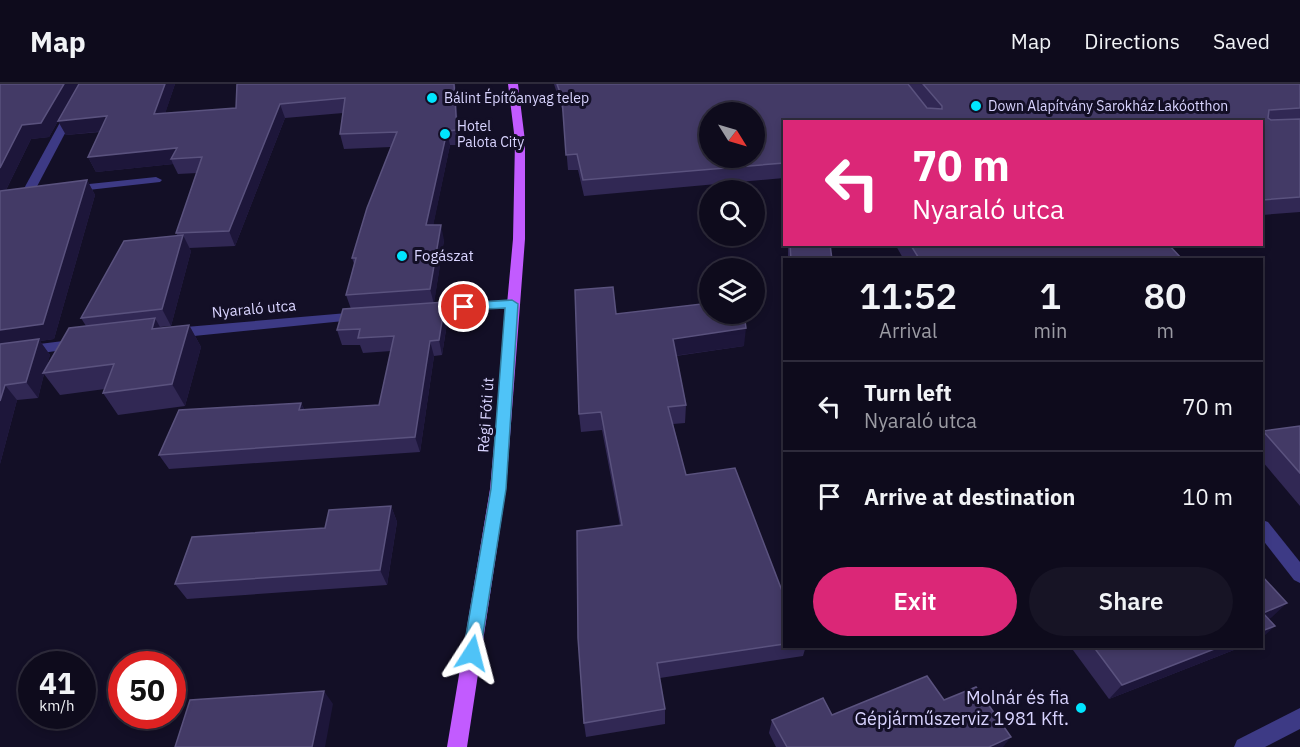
<!DOCTYPE html>
<html lang="en">
<head>
<meta charset="utf-8">
<style>
	body { margin:0; font-family:"IBM Plex Sans",sans-serif; background:#171425; color:#f1f3f6; height:100vh; display:flex; flex-direction:column; font-size:22px; white-space:nowrap }
	* { box-sizing:border-box; margin:0 }
	p { font-size:20px; color:#9b9ba3 }
	.icon { flex:none; width:33px; height:33px; fill:none; stroke:currentColor; stroke-width:2; stroke-linecap:round; stroke-linejoin:round }
	.map { position:relative; flex:1; overflow:hidden }
	.side { position:absolute; left:783px; top:174px; width:480px; height:390px; display:flex; flex-direction:column; background:#0e0b1c; border-radius:0px; box-shadow:0 3px 9px #0003,0 0 0 2px #2e2b3b }
	.side>* { flex:none }
	.hud { position:absolute; left:783px; top:36px; width:480px; height:126px; border-radius:0px; box-shadow:0 3px 9px #0003,0 0 0 2px #2e2b3b; background:#db2777; color:#fff; overflow:hidden }
	.needle { width:39px; rotate:127deg }
	.controls { position:absolute; left:699px; top:18px; display:grid; gap:12px }
	.controls a { display:grid; place-items:center; width:66px; height:66px; border-radius:50%; background:#0e0b1c; box-shadow:0 3px 9px #0003,0 0 0 2px #2e2b3b; font-size:30px }
	.speed { position:absolute; left:18px; top:567px; display:flex; gap:12px; font-size:30px; font-weight:700; text-align:center }
	.speed>* { display:grid; place-content:center; width:78px; height:78px; border-radius:50%; background:#0e0b1c; box-shadow:0 3px 9px #0003,0 0 0 2px #2e2b3b; line-height:1 }
	.speed small { font-size:15px; font-weight:400 }
	.speed .limit { border:9px solid #d22; background:#fff; color:#111 }
	.pin { position:absolute; display:grid; place-items:center; width:51px; height:51px; color:#fff; margin:-26px; border:3px solid #fff; border-radius:50%; box-shadow:0 2px 6px #0007 }
	.me { position:absolute; width:66px; margin:-33px; rotate:9deg; stroke-linejoin:round; filter:drop-shadow(0 0 4px #0008) }
	.turn { display:flex; align-items:center; gap:21px; height:126px; padding:0 30px; font-size:27px }
	.turn .icon { width:78px; height:78px; stroke-width:2.5 }
	.turn b { display:block; font-size:42px; line-height:51px }
	.eta { display:flex; justify-content:space-evenly; align-items:center; height:102px; text-align:center }
	.eta b { font-size:36px; font-weight:600; line-height:42px }
	.button { display:flex; gap:12px; margin-top:auto; padding:12px 30px }
	.button a { flex:1; height:69px; border-radius:36px; background:#db2777; color:#fff; font-size:24px; font-weight:600; line-height:69px; text-align:center }
	.button a+a { background:#171425; color:#f1f3f6 }
	ul { padding:0; list-style:none }
	li { display:flex; align-items:center; gap:18px; height:90px; padding:0 30px; border-top:2px solid #2e2b3b }
	li div { flex:1 }
	li b { display:block; font-size:22px }
	li em { font-style:normal }
	header { display:flex; align-items:center; gap:36px; box-sizing:border-box; height:84px; padding:0 30px; background:#0e0b1c; border-bottom:2px solid #2e2b3b }
	header strong { font-size:28px }
	nav { display:flex; gap:33px; margin-inline-start:auto; font-size:21px }
	.map>svg:first-child { display:block }
	.lines { fill:none; stroke-linecap:round; stroke-linejoin:round }
	.minor { fill:#3d3a85; fill-rule:evenodd }
	.major { fill:#c25bff; fill-rule:evenodd }
	.wall { fill:#312854; fill-rule:evenodd }
	.shaded-wall { fill:#1d163a }
	.building { fill:#433a66; stroke:#5a527e; stroke-width:1.5; fill-rule:evenodd }
	.route { fill:#4fc3f7; stroke:#337fa1; stroke-width:1.5 }
	.poi-dot { fill:#00e5ff; stroke:#130f26; stroke-width:2 }
	.labels { text-anchor:middle; stroke-width:6; stroke-linejoin:round; paint-order:stroke }
	.far-poi-label { font-size:14px; fill:#d9d4ff; stroke:#130f26; text-anchor:start }
	.poi-label { font-size:15px; fill:#d9d4ff; stroke:#130f26; text-anchor:start }
	.street-label { font-size:15px; fill:#d9d4ff; stroke:#130f26 }
	.near-poi-label { font-size:18px; fill:#d9d4ff; stroke:#130f26; text-anchor:end }
</style>
</head>
<body>
<header>
<strong>Map</strong>
<nav><a>Map</a><a>Directions</a><a>Saved</a></nav>
</header>
<div class="map">
<svg width="1300" height="663" viewBox="0 0 1300 663">
	<rect width="100%" height="100%" fill="#130f26"/>
	<g class="lines">
		<g class="minor">
			<polygon points="81,0 91,0 33,110 31,112 23,112 21,110"/>
			<polygon points="156,93 162,96 160,98 70,108 64,105 70,102"/>
			<polygon points="512,216 519,220 517,223 428,230 421,226 428,222"/>
			<polygon points="359,228 364,229 366,232 364,235 174,254 167,249 174,244"/>
			<polygon points="79,255 84,257 86,260 84,263 0,275 0,265"/>
			<polygon points="1262,436 1268,438 1300,478 1300,499 1294,496 1262,455"/>
			<polygon points="1300,624 1300,645 1265,663 1234,663 1237,656"/>
		</g>
		<polygon class="major" points="508,0 518,0 525,57 525,155 506,405 467,663 447,663 490,405 513,155 515,57"/>
	</g>
	<g class="wall">
		<path d="M0,0H175L165,29L236,24L237,0H455L459,61H450L433,141L444,156L434,218L448,233L442,271L434,272L420,368L169,385L159,371L301,319L304,325L379,321L391,267L363,269L360,261H342L337,246L351,225L346,211L354,180L352,174L391,63L344,65L340,50L343,29L285,34L235,162L189,164L191,167L171,242L160,243V244L189,241L201,263L185,322L118,331L103,309L105,305L60,311L44,290L38,314L17,316L0,380ZM58,37L66,51L100,48L88,73L96,88L173,80L178,90L197,89L176,149L177,151L81,234L86,242L46,283L50,271L40,257L54,255L95,111L87,96L6,106L31,55L49,53Z"/>
		<polygon points="554,0 908,0 928,24 908,0 1300,0 1300,128 1262,131 1262,38 784,38 784,94 584,112 578,86 568,86 563,28"/>
		<polygon points="788,160 830,160 832,176 788,176"/>
		<polygon points="895,160 1168,160 1183,176 904,176"/>
		<polygon points="616,230 744,262 676,272 686,321 685,339 673,340 686,391 784,512 784,562 806,562 803,572 660,594 665,625 665,640 586,653 584,639 620,441 602,346 581,348 579,330"/>
		<polygon points="1300,342 1300,422 1262,377 1262,348 1263,347"/>
		<polygon points="391,422 397,438 387,501 187,515 175,500 325,444"/>
		<polygon points="1070,562 1244,562 1109,615"/>
		<polygon points="944,616 1003,663 776,663 769,649 772,636 832,631"/>
	</g>
	<g class="shaded-wall">
		<polygon points="64,0 80,0 107,32 114,46 66,51 58,37 49,53 31,55 5,108 0,110 0,84 22,41"/>
		<polygon points="165,0 175,0 160,45 154,30"/>
		<polygon points="454,0 455,0 456,6 459,61 457,46"/>
		<polygon points="280,20 285,34 235,162 229,147"/>
		<polygon points="447,47 450,61 430,157 426,141"/>
		<polygon points="177,64 171,75 173,80 96,88 88,73"/>
		<polygon points="87,96 95,111 54,255 40,257 50,271 45,289 43,289 44,290 38,314 0,263 0,246"/>
		<polygon points="441,141 444,156 434,220 430,205"/>
		<polygon points="183,151 191,167 171,242 162,225"/>
		<polygon points="445,218 448,233 442,271 439,256"/>
		<polygon points="155,234 167,256 152,245"/>
		<polygon points="189,241 201,263 185,322 172,300"/>
		<polygon points="746,244 744,262 673,272 673,255"/>
		<polygon points="430,257 434,272 420,368 415,353"/>
		<polygon points="5,301 17,316 0,380 0,317"/>
		<polygon points="301,319 308,334 299,326"/>
		<polygon points="391,422 397,438 387,501 380,486"/>
		<polygon points="1287,519 1271,534 1262,538 1263,529"/>
		<polygon points="1275,542 1262,554 1262,547"/>
		<polygon points="1222,562 1244,562 1109,615 1122,601"/>
		<polygon points="324,607 333,620 325,663 312,663"/>
		<polygon points="1011,653 1003,663 989,663"/>
	</g>
	<g class="building">
		<polygon points="0,0 64,0 41,39 22,41 0,84"/>
		<polygon points="79,0 165,0 154,30 236,24 237,0 454,0 457,46 447,47 426,141 441,141 430,205 346,211 356,174 352,174 367,124 397,48 340,50 345,14 280,20 229,147 176,149 202,73 171,75 177,64 88,73 107,32 58,37"/>
		<path d="M557,0H908L927,24L942,25V22L923,0H1300V24L1269,26L1268,34L1271,36L1300,35V113L1262,116V38H784V79L583,96L577,70L566,71L562,14ZM710,28H754V74H710Z"/>
		<polygon points="87,96 43,240 0,246 0,107"/>
		<polygon points="183,151 162,225 81,234 124,157"/>
		<polygon points="790,160 830,160 832,176 791,176"/>
		<polygon points="910,160 1041,160 1057,162 1059,160 1168,160 1183,176 920,176"/>
		<polygon points="613,203 616,230 710,219 710,230 744,230 746,244 673,255 686,321 668,323 686,391 735,384 784,512 784,560 657,579 665,625 584,639 578,554 577,447 622,441 601,328 579,330 575,206"/>
		<polygon points="445,218 439,256 430,257 415,353 159,371 179,326 301,319 299,326 379,321 394,252 358,254 360,245 337,246 343,225"/>
		<polygon points="155,234 152,245 189,241 172,300 103,309 114,280 43,289 69,244"/>
		<polygon points="39,255 26,298 5,301 0,317 0,260"/>
		<polygon points="1300,342 1300,389 1263,347"/>
		<polygon points="391,422 380,486 175,500 192,453 325,444 329,426"/>
		<polygon points="1262,492 1287,519 1263,529 1275,542 1262,547"/>
		<polygon points="1093,562 1222,562 1122,601"/>
		<polygon points="927,592 944,616 976,603 1011,653 989,663 787,663 772,636 823,614 832,631"/>
		<polygon points="324,607 312,663 175,663 190,616"/>
	</g>
	<polygon class="route" points="512,216 518,220 506,405 480,569 478,575 472,577 466,575 463,569 491,405 505,224 464,226 458,223 464,219"/>
	<g class="poi-dot">
		<circle cx="432" cy="14" r="6"/>
		<circle cx="976" cy="22" r="6"/>
		<circle cx="445" cy="50" r="6"/>
		<circle cx="402" cy="172" r="6"/>
		<circle cx="1081" cy="624" r="6"/>
	</g>
	<g class="labels">
		<g class="far-poi-label">
			<text x="444" y="19">Bálint Építőanyag telep</text>
			<text x="988" y="27">Down Alapítvány Sarokház Lakóotthon</text>
			<text x="457" y="47">Hotel<tspan x="457" dy="16">Palota City</tspan></text>
		</g>
		<g class="poi-label">
			<text x="414" y="177">Fogászat</text>
		</g>
		<g class="street-label">
			<text transform="translate(254 225) rotate(-5)" y="5">Nyaraló utca</text>
			<text transform="translate(486 331) rotate(-86)" y="5">Régi Fóti út</text>
		</g>
		<g class="near-poi-label">
			<text x="1069" y="620">Molnár és fia<tspan x="1069" dy="21">Gépjárműszerviz 1981 Kft.</tspan></text>
		</g>
	</g>
</svg>
<div class="controls">
<a><svg class="needle" viewBox="-14 -14 28 28"><path d="M0-13l5 13h-10z" fill="#e53935"/><path d="M0 13l5-13h-10z" fill="#9b9ba3"/></svg></a>
<a><svg class="icon" aria-label="search" viewBox="0 0 24 24"><circle cx="10" cy="10" r="6"/><path d="M15 15l6 6"/></svg></a>
<a><svg class="icon" aria-label="layers" viewBox="0 0 24 24"><path d="M12 4l9 5-9 5-9-5zM3 14l9 5 9-5"/></svg></a>
</div>
<div class="speed"><div>41<small>km/h</small></div><div class="limit">50</div></div>
<div class="pin" style="left:464px;top:223px;background:#d93025"><svg class="icon" aria-label="arrive" viewBox="0 0 24 24"><path d="M6 21V4h12l-3 4 3 4H6"/></svg></div>
<svg class="me" style="left:472px;top:569px" viewBox="-20 -20 40 40"><path d="M0-17L14 15 0 8-14 15z" fill="#4fc3f7" stroke="#fff" stroke-width="4"/></svg>
<div class="hud">
<div class="turn"><svg class="icon" aria-label="left" viewBox="0 0 24 24"><path d="M17 20v-9H6M10 6l-5 5 5 5"/></svg><div><b>70 m</b>Nyaraló utca</div></div>
</div>
<section class="side">
<div class="eta">
<div><b>11:52</b><p>Arrival</p></div>
<div><b>1</b><p>min</p></div>
<div><b>80</b><p>m</p></div>
</div>
<ul>
<li><svg class="icon" aria-label="left" viewBox="0 0 24 24"><path d="M17 20v-9H6M10 6l-5 5 5 5"/></svg><div><b>Turn left</b><p>Nyaraló utca</p></div><em>70 m</em></li>
<li><svg class="icon" aria-label="arrive" viewBox="0 0 24 24"><path d="M6 21V4h12l-3 4 3 4H6"/></svg><div><b>Arrive at destination</b></div><em>10 m</em></li>
</ul>
<div class="button"><a>Exit</a><a>Share</a></div>
</section>
</div>
</body>
</html>
